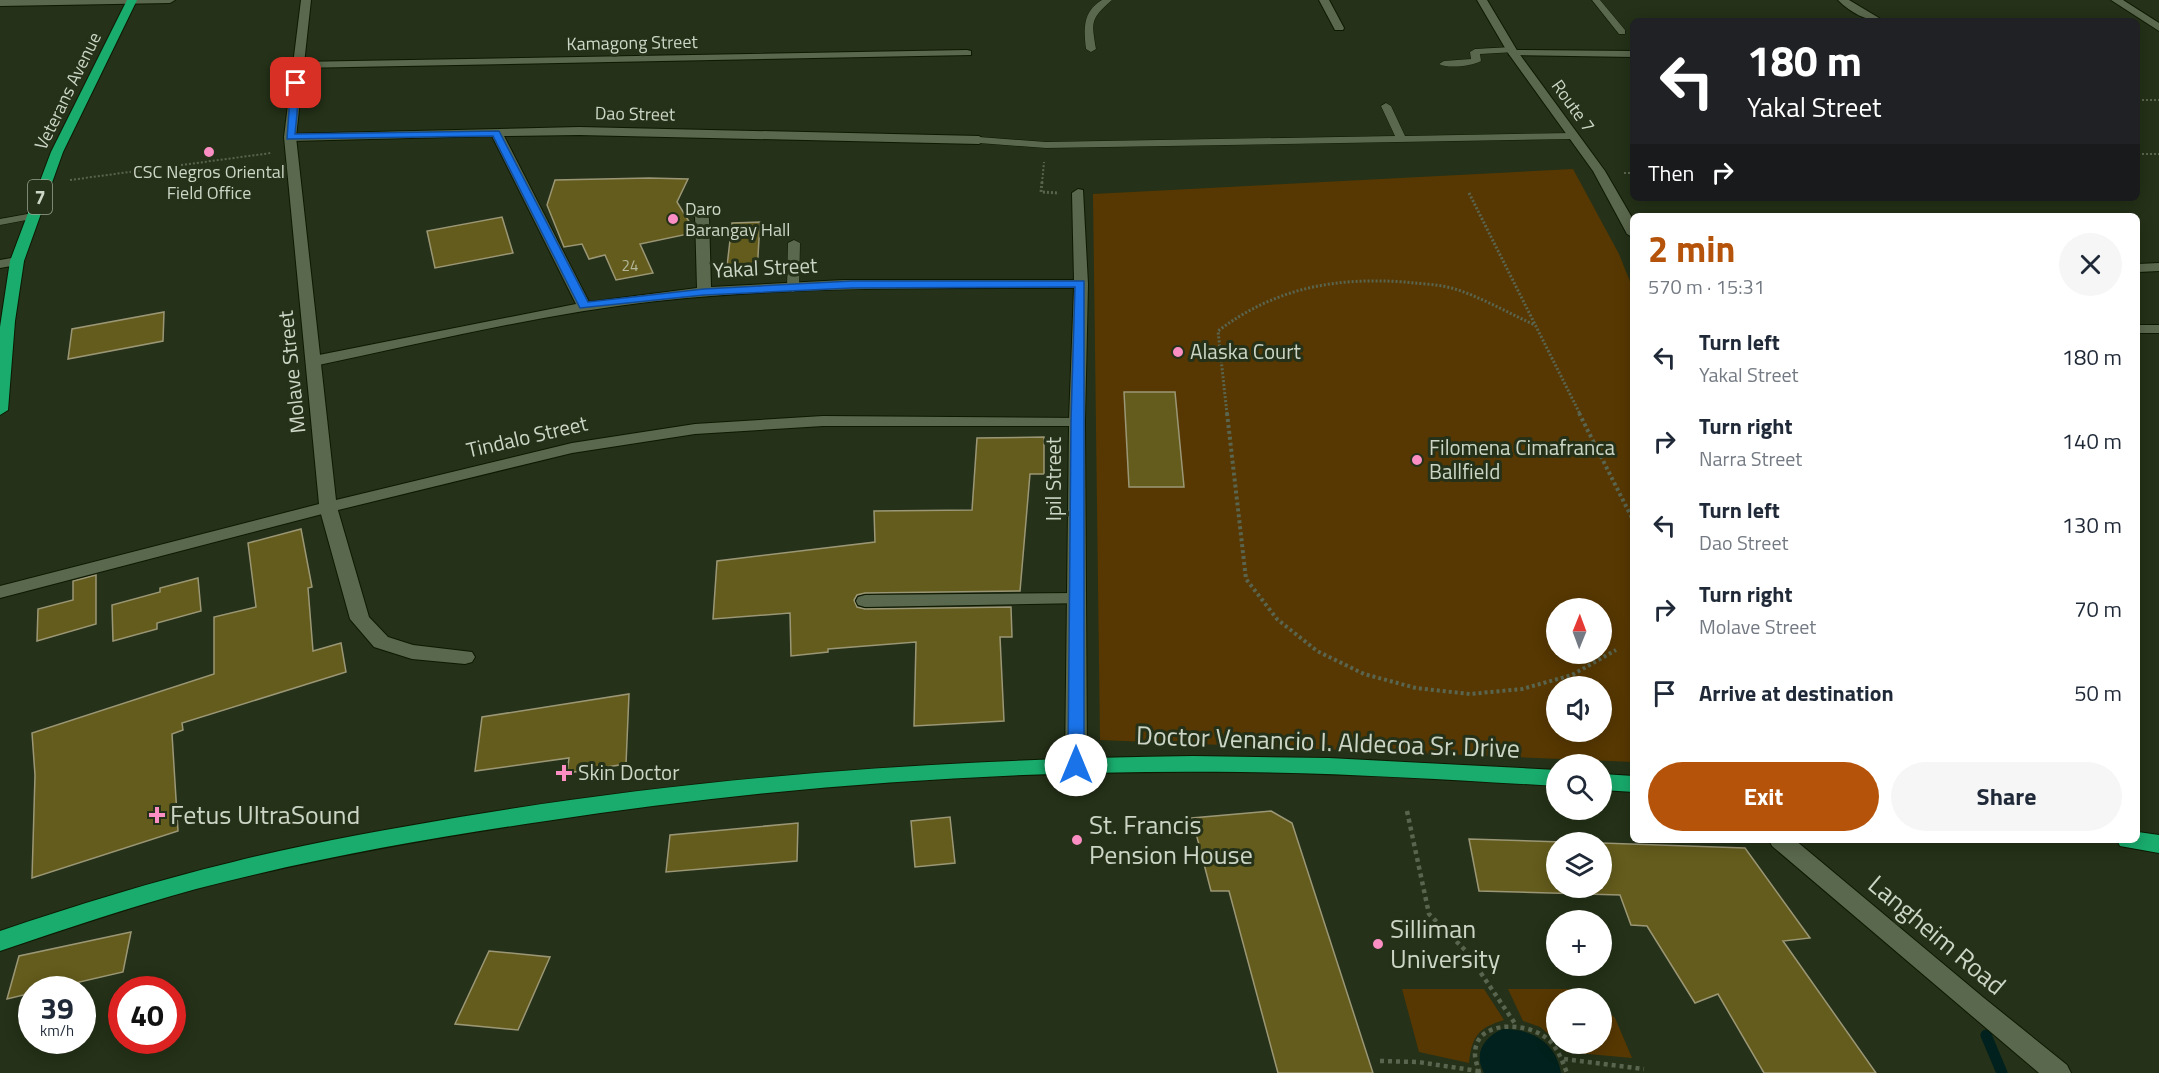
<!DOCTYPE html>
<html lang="en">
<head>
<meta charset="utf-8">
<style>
	body { margin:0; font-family:"Titillium Web",sans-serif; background:#f6f6f7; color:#1f2937; height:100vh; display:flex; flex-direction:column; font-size:22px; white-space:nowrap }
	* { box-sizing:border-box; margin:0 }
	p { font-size:20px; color:#747a83 }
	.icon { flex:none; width:33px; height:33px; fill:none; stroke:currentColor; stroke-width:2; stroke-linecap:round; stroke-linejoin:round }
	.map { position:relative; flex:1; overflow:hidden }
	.panel { position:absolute; left:1630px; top:213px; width:510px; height:630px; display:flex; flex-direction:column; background:#fff; border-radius:9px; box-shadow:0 3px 15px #0003 }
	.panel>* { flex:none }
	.top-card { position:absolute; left:1630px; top:18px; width:510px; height:183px; border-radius:9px; box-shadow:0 3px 15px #0003; background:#202124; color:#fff; overflow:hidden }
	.needle { width:39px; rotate:1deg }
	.tools { position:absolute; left:1546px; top:598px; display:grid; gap:12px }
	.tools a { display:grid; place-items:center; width:66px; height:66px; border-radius:50%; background:#fff; box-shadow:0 3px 15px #0003; font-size:30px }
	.speed { position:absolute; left:18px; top:976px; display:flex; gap:12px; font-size:30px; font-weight:700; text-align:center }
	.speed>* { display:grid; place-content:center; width:78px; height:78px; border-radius:50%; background:#fff; box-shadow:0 3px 15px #0003; line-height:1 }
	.speed small { font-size:15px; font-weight:400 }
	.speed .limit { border:9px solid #d22; background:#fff; color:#111 }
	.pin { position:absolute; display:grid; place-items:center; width:51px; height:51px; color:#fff; margin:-26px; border-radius:12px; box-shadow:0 3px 9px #0006 }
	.me { position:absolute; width:66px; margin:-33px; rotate:0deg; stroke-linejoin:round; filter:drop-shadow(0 0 4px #0008) }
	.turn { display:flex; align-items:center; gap:21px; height:126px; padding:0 18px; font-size:27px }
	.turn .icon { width:78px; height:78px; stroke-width:2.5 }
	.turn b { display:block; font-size:42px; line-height:51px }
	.then { display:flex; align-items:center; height:57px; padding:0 18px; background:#0003; gap:12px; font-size:22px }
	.round { display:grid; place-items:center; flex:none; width:63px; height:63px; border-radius:32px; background:#f6f6f7 }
	.head { display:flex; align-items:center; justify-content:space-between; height:102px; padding:0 18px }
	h1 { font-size:36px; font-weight:700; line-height:45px; color:#b45309 }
	.primary-button { display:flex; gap:12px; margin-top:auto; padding:12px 18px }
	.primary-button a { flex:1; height:69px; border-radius:36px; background:#b45309; color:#fff; font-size:24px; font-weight:700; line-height:69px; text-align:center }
	.primary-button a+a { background:#f6f6f7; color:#1f2937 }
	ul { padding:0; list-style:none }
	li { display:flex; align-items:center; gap:18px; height:84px; padding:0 18px }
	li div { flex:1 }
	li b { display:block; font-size:22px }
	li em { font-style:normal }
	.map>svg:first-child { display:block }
	.green { fill:#573802; fill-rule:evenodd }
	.water { fill:#00211d }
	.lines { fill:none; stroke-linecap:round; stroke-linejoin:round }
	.stream { stroke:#00211d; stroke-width:11 }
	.building { fill:#645c1c; stroke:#9b9776; stroke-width:1.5 }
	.lane-casing { stroke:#0e1902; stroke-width:1 }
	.street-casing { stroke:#0e1902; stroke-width:2 }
	.secondary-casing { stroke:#0e1902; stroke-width:2 }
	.highway-casing { stroke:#0e1902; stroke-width:2 }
	.path-far3 { stroke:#5a654f; stroke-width:2; stroke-dasharray:2 2; stroke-linecap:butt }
	.path-far2 { stroke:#5a654f; stroke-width:3; stroke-dasharray:2 2; stroke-linecap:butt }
	.path-far1 { stroke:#5a654f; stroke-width:4; stroke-dasharray:3 3; stroke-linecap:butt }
	.path { stroke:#5a654f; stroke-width:4.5; stroke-dasharray:4 4; stroke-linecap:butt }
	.lane { fill:#5a684d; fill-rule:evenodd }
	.street { fill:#5a684d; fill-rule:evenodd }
	.secondary { fill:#5a684d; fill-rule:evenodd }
	.highway { fill:#19ac6d; fill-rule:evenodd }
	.route { fill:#1a73e8; stroke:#114b97; stroke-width:1.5 }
	.poi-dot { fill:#fb8fc4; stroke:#253118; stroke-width:2 }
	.labels { text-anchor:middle; stroke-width:6; stroke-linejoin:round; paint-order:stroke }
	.far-number-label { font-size:15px; fill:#b3b89c }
	.far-street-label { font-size:18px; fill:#cdd6c6; stroke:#253118 }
	.far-poi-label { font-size:18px; fill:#cdd6c6; stroke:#253118 }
	.shield { fill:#253118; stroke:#9ba492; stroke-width:1.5 }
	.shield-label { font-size:20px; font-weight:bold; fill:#cdd6c6 }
	.street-label { font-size:21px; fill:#cdd6c6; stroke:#253118 }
	.poi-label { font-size:21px; fill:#cdd6c6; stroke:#253118; text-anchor:start }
	.near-street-label { font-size:26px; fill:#cdd6c6; stroke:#253118 }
	.near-poi-label { font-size:26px; fill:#cdd6c6; stroke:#253118; text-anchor:start }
</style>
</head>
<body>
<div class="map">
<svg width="2159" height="1073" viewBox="0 0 2159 1073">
	<rect width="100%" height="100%" fill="#253118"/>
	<g class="green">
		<path d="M1573,169L1619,254L1633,289V762L1100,740L1093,194ZM1557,609H1602V654H1557ZM1557,687H1602V732H1557Z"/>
		<path d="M1402,989H1484L1504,1020C1478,1028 1472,1036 1469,1063L1419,1052Z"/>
		<polygon points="1508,989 1569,989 1595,999 1557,999 1557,1041 1540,1027 1523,1021"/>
		<polygon points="1602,1006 1615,1018 1632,1058 1566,1052 1559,1044 1602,1044"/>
	</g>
	<path class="water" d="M1503,1029C1533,1029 1556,1043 1561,1073H1484C1473,1053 1484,1037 1503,1029Z"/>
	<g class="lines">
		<polyline class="stream" points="1986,1035 2002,1073"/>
	</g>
	<g class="building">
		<polygon points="649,178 688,179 677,202 693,228 693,233 640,244 653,273 616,280 605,255 589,259 582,244 564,247 547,205 555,180"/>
		<polygon points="502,217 513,253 435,268 427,231"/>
		<polygon points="760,222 757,273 726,275 732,223"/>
		<polygon points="164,312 163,341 68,359 72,329"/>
		<polygon points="1124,392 1175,392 1184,487 1129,487"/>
		<polygon points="1044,437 1044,474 1030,474 1020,591 865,593 857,595 854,600 857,607 865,609 1011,607 1012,637 1000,637 1004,721 914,726 916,642 828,649 828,652 791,656 790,613 713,619 717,561 875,542 874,511 972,510 977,438"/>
		<polygon points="301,529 312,587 308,588 313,651 341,643 346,672 182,723 183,730 172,734 178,831 32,878 35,775 32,733 214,674 214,617 256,607 248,543"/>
		<polygon points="96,575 96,624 37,641 38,609 73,600 73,581"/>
		<polygon points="198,578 201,611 157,623 157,629 113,641 112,605 160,592 160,588"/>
		<polygon points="629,694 626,764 567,773 569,758 475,771 482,717"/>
		<polygon points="1271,811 1292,823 1373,1073 1278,1073 1229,891 1211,891 1192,818"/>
		<polygon points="950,817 955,863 915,867 911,821"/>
		<polygon points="798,823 797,861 666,872 670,835"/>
		<polygon points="1469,839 1595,843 1557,843 1557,888 1602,888 1602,843 1745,848 1810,938 1783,941 1876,1073 1764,1073 1718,994 1695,1003 1647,926 1631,925 1620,895 1479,891"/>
		<polygon points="131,932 123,972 45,990 32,990 32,993 7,999 19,956"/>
		<polygon points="489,951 550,957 518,1030 455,1024"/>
	</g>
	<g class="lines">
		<defs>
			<g id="lane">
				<path d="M1102,0H1112C1091,19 1091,20 1096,49L1091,52L1086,49C1084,29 1082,12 1102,0Z"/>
				<polygon points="1592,0 1600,0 1625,30 1625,34 1619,34"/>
				<path d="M1512,47L1515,48V52L1480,54L1481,61C1472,66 1448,69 1439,64L1444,61L1471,59L1470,52L1475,49Z"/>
				<polygon points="1386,103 1391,106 1405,136 1572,133 1577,136 1572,139 1046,148 979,143 974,140 979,137 1046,142 1395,136 1381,106"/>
				<polygon points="33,213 37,214 37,218 0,225 0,219"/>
				<polygon points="794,240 800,243 799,288 793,292 787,288 788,243"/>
			</g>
			<g id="street">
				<polygon points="1319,0 1329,0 1344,28 1343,30 1335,30"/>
				<path d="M1838,0H1849L1884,21C1866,21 1851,13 1838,0Z"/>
				<polygon points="967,50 971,51 971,55 297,68 291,65 297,62"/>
				<polygon points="1513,50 1634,51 1634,57 1509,55 1509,51"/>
				<path d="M579,127L979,136L985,140L979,144L579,135L504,136L589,302L697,288L695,216L702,212L709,216L711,287L844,280H1074L1072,193L1078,189L1083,190L1088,284L1085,421L1077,426L1069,421L1074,288C935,288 795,286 657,301C541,314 428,342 314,366L309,364L306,361L314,356L576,304L492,136L290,141L284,137L286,134Z"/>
				<polygon points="2159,263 2159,271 2138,272 2138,264"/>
				<rect x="2138" y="325" width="21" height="8"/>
				<polygon points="328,502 334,503 337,507 369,617 388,637 413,645 472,652 475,657 472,662 465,664 412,659 374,647 350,619 319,507 322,503"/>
				<polygon points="1077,593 1084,595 1086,599 1084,603 865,607 858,605 856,601 858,597 865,595"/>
			</g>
			<g id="secondary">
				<polygon points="0,0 175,0 170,3 0,6"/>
				<polygon points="301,0 311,0 296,137 336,500 572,443 695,424 823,416 1083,418 1085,421 1087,765 1084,771 1076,773 1068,771 1065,765 1069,426 823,426 695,434 572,453 330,512 0,598 0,586 319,504 284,137"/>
				<polygon points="1477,0 1487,0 1518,52 1605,171 1634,221 1634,238 1627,234 1593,171 1508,53"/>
				<polygon points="2111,0 2123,0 2159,23 2159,31"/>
				<polygon points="17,257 24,261 22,264 0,268 0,260"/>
				<polygon points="1769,840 1795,840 1984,998 2067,1065 2071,1073 2039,1073 1772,846"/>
			</g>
			<g id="highway">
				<polygon points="127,0 137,0 63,152 24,261 15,321 8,410 0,415 0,327 10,261 51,152"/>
				<path d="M1193,756L1329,758L1557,770V786C1452,780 1346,773 1241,772C1008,769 775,786 546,821C429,838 311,859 196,889C130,907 65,929 0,951V931C77,905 154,881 233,862C308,843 384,830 460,817C703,776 947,759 1193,756Z"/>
				<polygon points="1602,774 1634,776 1634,792 1602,790"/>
				<polygon points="2138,832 2159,835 2159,853 2120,846 2117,840 2138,840"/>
			</g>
		</defs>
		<use href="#lane" class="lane-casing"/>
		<use href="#street" class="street-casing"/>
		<use href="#secondary" class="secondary-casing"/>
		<use href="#highway" class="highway-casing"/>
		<g class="path-far3">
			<polyline points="2138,100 2159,100"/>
			<polyline points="2138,154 2159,154"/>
			<polyline points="1624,173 1634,173"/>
			<polyline points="70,180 271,153"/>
			<polyline points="1042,183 1044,162"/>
		</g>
		<g class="path-far2">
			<polyline points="1042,182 1041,192 1059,193"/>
			<polyline points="1469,193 1580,414"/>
			<path d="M1227,414L1218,331C1275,288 1335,277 1405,282C1421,284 1439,284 1455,289C1483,298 1508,313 1535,325"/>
		</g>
		<g class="path-far1">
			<polyline points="1227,413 1246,579 1277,619 1317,651 1364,674 1416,688 1470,694 1522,689 1572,675 1616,650"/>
			<polyline points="1579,413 1634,522"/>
		</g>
		<g class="path">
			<polyline points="1407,811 1429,914 1466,951 1516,1025"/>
			<polyline points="1564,1059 1644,1069"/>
			<polyline points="1380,1061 1418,1062 1478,1071"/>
			<path d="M1479,1073C1478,1067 1475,1060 1475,1055C1474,1021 1521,1022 1542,1035C1556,1043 1561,1058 1567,1073"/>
		</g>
		<use href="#lane" class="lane"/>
		<use href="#street" class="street"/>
		<use href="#secondary" class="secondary"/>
		<use href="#highway" class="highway"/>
	</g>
	<polygon class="route" points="296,80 300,83 295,134 499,131 588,302 704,289 852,281 1084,281 1084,765 1082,770 1070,770 1068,765 1071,421 1075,287 852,288 704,295 580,308 493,136 287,139 291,83"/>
	<g class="poi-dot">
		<circle cx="209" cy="152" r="6"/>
		<circle cx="673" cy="219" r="6"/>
		<circle cx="1178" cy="352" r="6"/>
		<circle cx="1417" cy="460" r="6"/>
		<path d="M561 764h6v6h6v6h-6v6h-6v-6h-6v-6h6z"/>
		<path d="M154 806h6v6h6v6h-6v6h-6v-6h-6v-6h6z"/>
		<circle cx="1077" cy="840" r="6"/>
		<circle cx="1378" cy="944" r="6"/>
	</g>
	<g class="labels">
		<g class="far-number-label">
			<text x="630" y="271">24</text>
		</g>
		<g class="far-street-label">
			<text transform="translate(632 43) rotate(-1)" y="6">Kamagong Street</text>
			<text transform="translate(68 91) rotate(-64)" y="6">Veterans Avenue</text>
			<text transform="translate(1573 106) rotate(54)" y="6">Route 7</text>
			<text transform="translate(635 114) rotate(1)" y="6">Dao Street</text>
		</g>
		<g class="far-poi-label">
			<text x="209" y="178">CSC Negros Oriental<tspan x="209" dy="21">Field Office</tspan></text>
			<text x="685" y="215" text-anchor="start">Daro<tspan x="685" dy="21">Barangay Hall</tspan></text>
		</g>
		<rect class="shield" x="28" y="180" width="24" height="34" rx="4.5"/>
		<g class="shield-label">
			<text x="40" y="204">7</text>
		</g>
		<g class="street-label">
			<text transform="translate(765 268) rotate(-3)" y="7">Yakal Street</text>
			<text transform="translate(292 372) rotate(-96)" y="7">Molave Street</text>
			<text transform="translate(527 437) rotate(-13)" y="7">Tindalo Street</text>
			<text transform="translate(1054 479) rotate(-90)" y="7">Ipil Street</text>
		</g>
		<g class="poi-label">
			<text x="1190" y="359">Alaska Court</text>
			<text x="1429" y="455">Filomena Cimafranca<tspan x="1429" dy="24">Ballfield</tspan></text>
			<text x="578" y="780">Skin Doctor</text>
		</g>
		<g class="near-street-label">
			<text transform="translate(1328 742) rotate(2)" y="9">Doctor Venancio I. Aldecoa Sr. Drive</text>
			<text transform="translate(1937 935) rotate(40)" y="9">Langheim Road</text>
		</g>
		<g class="near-poi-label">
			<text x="170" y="824">Fetus UltraSound</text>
			<text x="1089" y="834">St. Francis<tspan x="1089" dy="30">Pension House</tspan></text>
			<text x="1390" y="938">Silliman<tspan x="1390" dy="30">University</tspan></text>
		</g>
	</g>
</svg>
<div class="tools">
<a><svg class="needle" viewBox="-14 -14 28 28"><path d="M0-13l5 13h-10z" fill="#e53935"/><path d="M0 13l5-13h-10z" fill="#747a83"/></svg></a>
<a><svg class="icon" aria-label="sound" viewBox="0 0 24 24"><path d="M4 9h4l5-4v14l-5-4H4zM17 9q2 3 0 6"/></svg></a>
<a><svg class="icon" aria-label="search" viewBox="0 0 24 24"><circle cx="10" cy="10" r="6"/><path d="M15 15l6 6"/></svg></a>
<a><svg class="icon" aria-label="layers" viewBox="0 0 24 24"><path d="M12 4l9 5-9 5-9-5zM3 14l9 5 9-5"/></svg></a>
<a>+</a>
<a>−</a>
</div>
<div class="speed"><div>39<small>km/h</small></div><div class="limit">40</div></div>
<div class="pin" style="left:296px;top:83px;background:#d93025"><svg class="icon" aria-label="arrive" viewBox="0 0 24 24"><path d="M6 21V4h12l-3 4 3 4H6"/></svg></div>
<svg class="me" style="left:1076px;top:765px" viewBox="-20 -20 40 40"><circle r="19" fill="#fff"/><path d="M0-13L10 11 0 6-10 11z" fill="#1a73e8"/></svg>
<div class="top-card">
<div class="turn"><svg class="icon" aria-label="left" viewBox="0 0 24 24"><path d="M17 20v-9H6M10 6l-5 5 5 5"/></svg><div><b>180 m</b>Yakal Street</div></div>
<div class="then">Then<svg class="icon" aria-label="right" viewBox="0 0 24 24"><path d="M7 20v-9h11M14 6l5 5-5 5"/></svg></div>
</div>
<section class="panel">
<div class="head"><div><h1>2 min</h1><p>570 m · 15:31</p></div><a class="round"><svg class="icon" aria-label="close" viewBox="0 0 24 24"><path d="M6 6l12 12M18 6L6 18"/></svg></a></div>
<ul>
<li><svg class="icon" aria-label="left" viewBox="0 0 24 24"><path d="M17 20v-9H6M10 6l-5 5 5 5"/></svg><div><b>Turn left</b><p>Yakal Street</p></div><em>180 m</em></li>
<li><svg class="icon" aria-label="right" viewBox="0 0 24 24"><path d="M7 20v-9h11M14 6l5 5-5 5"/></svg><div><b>Turn right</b><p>Narra Street</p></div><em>140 m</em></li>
<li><svg class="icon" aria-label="left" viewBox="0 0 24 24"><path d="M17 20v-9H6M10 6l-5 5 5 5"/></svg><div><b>Turn left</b><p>Dao Street</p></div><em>130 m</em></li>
<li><svg class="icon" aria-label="right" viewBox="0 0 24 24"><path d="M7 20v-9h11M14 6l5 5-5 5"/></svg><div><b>Turn right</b><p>Molave Street</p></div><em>70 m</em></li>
<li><svg class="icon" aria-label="arrive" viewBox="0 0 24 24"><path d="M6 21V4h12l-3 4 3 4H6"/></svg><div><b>Arrive at destination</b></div><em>50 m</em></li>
</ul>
<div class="primary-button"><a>Exit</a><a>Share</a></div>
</section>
</div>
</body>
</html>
